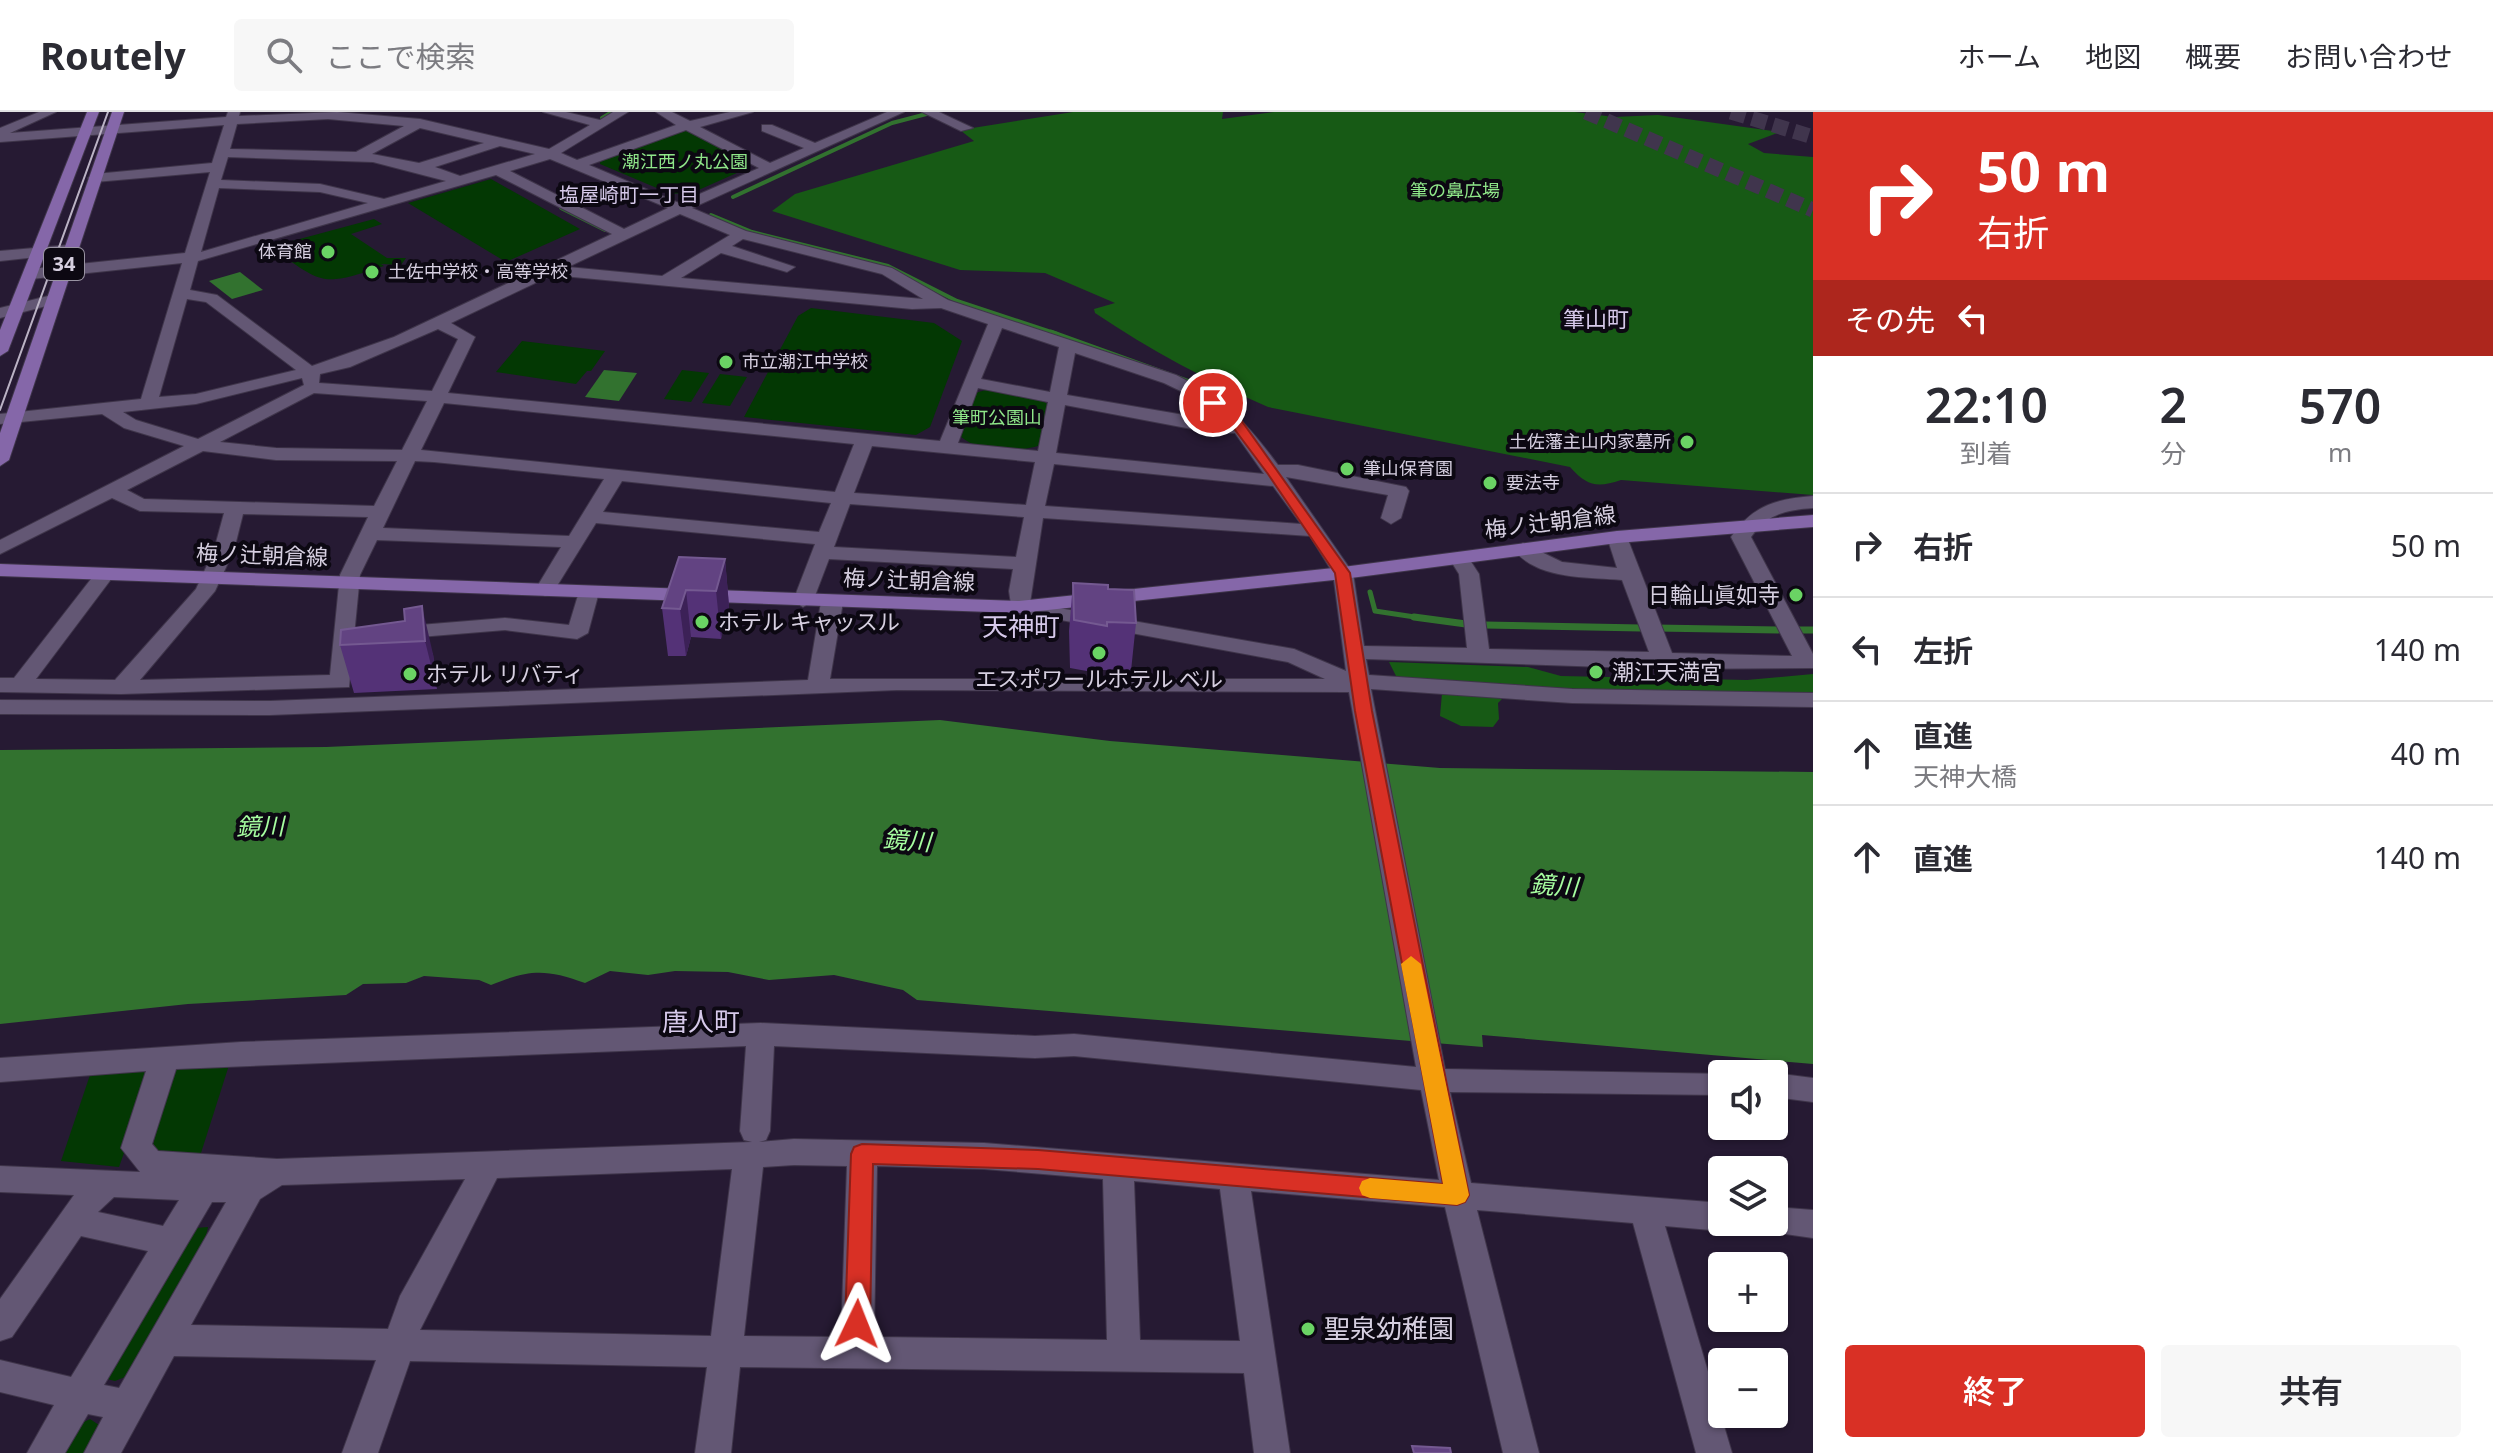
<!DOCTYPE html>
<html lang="ja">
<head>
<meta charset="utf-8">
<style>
	body { margin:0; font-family:"Noto Sans","Noto Sans JP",sans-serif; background:#f7f7f7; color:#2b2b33; height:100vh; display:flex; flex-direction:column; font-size:30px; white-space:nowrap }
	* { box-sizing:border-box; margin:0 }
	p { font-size:26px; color:#7c7c81 }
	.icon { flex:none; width:44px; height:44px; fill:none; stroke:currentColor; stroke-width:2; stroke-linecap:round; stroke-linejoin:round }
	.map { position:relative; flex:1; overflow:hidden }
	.details { display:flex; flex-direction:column; background:#fff; width:680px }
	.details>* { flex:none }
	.guide { background:#d93025; color:#fff; overflow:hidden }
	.controls { position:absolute; left:1708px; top:948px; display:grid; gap:16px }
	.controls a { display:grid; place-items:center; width:80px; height:80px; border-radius:8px; background:#fff; box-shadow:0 2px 6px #0004; font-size:40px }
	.pin { position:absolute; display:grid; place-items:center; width:68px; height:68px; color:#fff; margin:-34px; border:4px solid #fff; border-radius:50%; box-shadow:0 2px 8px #0007 }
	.me { position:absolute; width:88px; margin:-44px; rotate:2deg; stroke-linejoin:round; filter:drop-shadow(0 0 6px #0008) }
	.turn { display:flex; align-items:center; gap:28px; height:168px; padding:0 32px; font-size:36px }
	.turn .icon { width:104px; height:104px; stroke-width:2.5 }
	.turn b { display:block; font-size:56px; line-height:68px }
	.then { display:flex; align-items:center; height:76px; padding:0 32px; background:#0003; gap:16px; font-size:30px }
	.eta { display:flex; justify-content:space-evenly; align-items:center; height:136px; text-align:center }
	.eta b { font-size:48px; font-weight:600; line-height:56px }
	.primary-button { display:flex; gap:16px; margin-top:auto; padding:16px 32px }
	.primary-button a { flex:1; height:92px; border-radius:8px; background:#d93025; color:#fff; font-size:32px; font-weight:600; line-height:92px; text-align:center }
	.primary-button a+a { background:#f7f7f7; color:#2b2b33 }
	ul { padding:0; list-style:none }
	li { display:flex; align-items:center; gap:24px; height:104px; padding:0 32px; border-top:2px solid #e1e1e2 }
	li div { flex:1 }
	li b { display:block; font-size:30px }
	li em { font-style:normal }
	header { display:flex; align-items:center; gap:48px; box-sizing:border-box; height:112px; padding:0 40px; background:#fff; border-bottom:2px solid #e1e1e2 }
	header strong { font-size:38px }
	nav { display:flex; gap:44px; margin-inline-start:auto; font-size:28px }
	.search { width:560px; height:72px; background:#f7f7f7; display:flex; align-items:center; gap:20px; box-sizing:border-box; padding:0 28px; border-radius:8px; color:#7c7c81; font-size:30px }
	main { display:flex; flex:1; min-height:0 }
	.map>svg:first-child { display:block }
	.green { fill:#033803 }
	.forest { fill:#175a15 }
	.water { fill:#32722f }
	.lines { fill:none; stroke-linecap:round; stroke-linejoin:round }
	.stream-far2 { stroke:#32722f; stroke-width:4 }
	.stream-far1 { stroke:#32722f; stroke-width:5 }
	.stream { stroke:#32722f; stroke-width:7 }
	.highway-tunnel { stroke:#40354d; stroke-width:15; stroke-dasharray:15 7; stroke-linecap:butt }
	.minor-casing { stroke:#3f354a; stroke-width:2 }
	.major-casing { stroke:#3f354a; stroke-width:2 }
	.minor { fill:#635774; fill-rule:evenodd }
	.major { fill:#8567a9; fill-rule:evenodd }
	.tram { stroke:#bbb3c5; stroke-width:2 }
	.wall { fill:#543277 }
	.shaded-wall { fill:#3c2157 }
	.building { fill:#624382; stroke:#745991; stroke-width:2 }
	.route { fill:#d93025; stroke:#8d1f18; stroke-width:2 }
	.slow { fill:#f59e0b }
	.poi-dot { fill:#6ad364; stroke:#0c0812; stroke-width:3 }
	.labels { text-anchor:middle; stroke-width:8; stroke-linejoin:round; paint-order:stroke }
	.far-park-label { font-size:18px; fill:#8fe689; stroke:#0c0812 }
	.far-poi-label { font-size:18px; fill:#d6cfe0; stroke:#0c0812; text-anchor:start }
	.far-neighbourhood-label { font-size:20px; fill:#d6c9ea; stroke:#0c0812 }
	.shield { fill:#0c0812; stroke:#9993a2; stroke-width:2 }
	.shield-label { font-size:20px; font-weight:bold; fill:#d6cfe0 }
	.far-quarter-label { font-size:22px; fill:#d6c9ea; stroke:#0c0812 }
	.street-label { font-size:22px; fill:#d6cfe0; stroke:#0c0812 }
	.poi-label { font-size:22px; fill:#d6cfe0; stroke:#0c0812; text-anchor:start }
	.water-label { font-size:24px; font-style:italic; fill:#a6fea0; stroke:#0c0812 }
	.quarter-label { font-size:26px; fill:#d6c9ea; stroke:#0c0812 }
	.near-poi-label { font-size:26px; fill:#d6cfe0; stroke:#0c0812; text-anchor:start }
</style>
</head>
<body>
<header>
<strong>Routely</strong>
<div class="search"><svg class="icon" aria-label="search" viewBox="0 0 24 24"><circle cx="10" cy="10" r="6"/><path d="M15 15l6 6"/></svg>ここで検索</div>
<nav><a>ホーム</a><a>地図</a><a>概要</a><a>お問い合わせ</a></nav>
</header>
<main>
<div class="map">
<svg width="1813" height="1341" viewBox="0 0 1813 1341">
	<rect width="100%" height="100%" fill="#261a33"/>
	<g class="green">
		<polygon points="677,19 693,19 750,49 748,56 694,80 671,82 600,52 601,46"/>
		<polygon points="491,67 580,117 506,150 408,91"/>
		<path d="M374,107L382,112L351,122L387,146H406L401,153L381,152L384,154C320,175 325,173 270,135Z"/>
		<polygon points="811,196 934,211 962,229 930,315 916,323 744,305 798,204"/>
		<polygon points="522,229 605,239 591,259 587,259 576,272 496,260"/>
		<polygon points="682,258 709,261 691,290 664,287"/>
		<polygon points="720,262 747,265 730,294 702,291"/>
		<path d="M993,276L1039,286L1049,293L1041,333C1017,341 979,341 960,324L975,281Z"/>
		<polygon points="230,950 201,1041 155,1043 152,1037 172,955"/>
		<polygon points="154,956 119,1055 61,1049 91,960"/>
		<polygon points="208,1115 205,1128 125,1265 115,1269 107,1267 196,1116"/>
		<polygon points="90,1307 99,1313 87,1341 62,1341 82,1311"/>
	</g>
	<g class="forest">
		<path d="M1073,0H1223L1222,7L1274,0H1575L1614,5L1658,3L1780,20L1748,32L1764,41L1813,45V383L1621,368C1597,376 1587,374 1570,355L1268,295C1208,269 1150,238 1095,201L1094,197L1115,191L1045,161L960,158L772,99L795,82L974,29L960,18Z"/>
		<polygon points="1389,550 1528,555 1561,564 1747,568 1813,562 1813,580 1641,581 1516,573 1498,591 1499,607 1493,615 1461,614 1440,604 1442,581 1401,574"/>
	</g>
	<g class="water">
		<polygon points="240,160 263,178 232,187 209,169"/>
		<polygon points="604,258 637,261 619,289 585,285"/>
		<path d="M940,608L1110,629L1440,656L1813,660V952L1482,923L1483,935L917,888L903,878L834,863L769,868L728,860L675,859L648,863L610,859L585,871C546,857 530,857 491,873L479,868L424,864L406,871L363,872L346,883L188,892L0,912V638L326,635Z"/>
	</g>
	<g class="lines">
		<g class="stream-far2">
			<polyline points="602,6 612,0"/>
			<polyline points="733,85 892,11 934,0"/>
			<polyline points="561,96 605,118"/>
			<polyline points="711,103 752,120 888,154 957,189 1057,222"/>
		</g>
		<g class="stream-far1">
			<polyline points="1051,220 1201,274"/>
			<polyline points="1370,480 1375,499 1428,507"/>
		</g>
		<g class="stream">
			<polyline points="1414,505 1466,512"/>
			<polyline points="1485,513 1641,516"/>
			<polyline points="1656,516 1778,518"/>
			<polyline points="1798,518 1813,518"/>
		</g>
		<g class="highway-tunnel">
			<polyline points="1586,0 1813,98"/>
			<polyline points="1731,0 1813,25"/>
		</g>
		<defs>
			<g id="minor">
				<path d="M39,0H56L10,21L226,5L228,0H240L239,4L337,0L420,7L549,37L590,13L543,0H566L600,8L613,0H628L561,41L577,48L676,13L656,0H672L690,9L730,0H753L700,15L770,51L804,36L762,19V13H772L815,31L887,0H904L692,96L746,119L892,156L948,188L1176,263C1225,287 1246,310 1278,353H1298L1406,375L1409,379L1401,406L1391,412L1381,406L1388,383L1286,365L1353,461L1364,534L1467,536L1459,462L1449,446L1459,440L1466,442L1479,462L1489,537L1649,540L1622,468C1587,465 1537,468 1513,437L1523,431L1562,450L1617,456L1607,425L1617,419L1627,425L1672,541L1792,544L1731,425C1753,393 1776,387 1813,384V396C1785,398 1768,402 1751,425L1813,542V556L1665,557L1366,547L1369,563L1572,577L1813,581V595L1572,591L1371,577L1445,957L1730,962H1722V983L1450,980L1471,1071L1722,1091V1110H1735L1733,1115L1722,1119L1665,1114L1732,1341H1696L1633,1111L1477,1098L1539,1341H1503L1445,1095L1251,1079L1290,1341H1254L1244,1261L740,1255L731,1341H695L707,1255L410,1249L378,1341H342L376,1248L174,1244L121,1341H84L103,1305L88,1302L65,1341H27L54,1293L0,1280V1248L71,1265L148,1139L81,1124L12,1225L0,1229V1187L74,1083L0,1080V1054L140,1060L121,1036L146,959L0,970V946L241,930L761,911L1035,924L1074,922L1416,955L1349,580L897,578L270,603L0,602V588L270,589L808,568L821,490L832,484L843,490L830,567H1325L1288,550L1012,499L1009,479L1013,457L829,447L813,489L803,495L793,489L815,432L596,411L552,482L545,484L535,478L561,435L377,428L360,463L349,575L121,582L0,580V566H14L98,458L105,456L115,462L36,567L115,568L196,477L214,438L224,401L140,399L112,386L0,442V428L184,334L124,316L102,302L0,312V302L141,287L182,151L31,167L23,162L31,157L185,141L210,60L95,70L88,66L95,62L212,51L224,13L0,30V16ZM328,7L404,14L356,40L230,37L237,12ZM420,16L484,31L419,51L372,42ZM686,18L759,56L679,91L589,53ZM500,34L535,42L460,64L435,55ZM228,45L373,50L446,69L384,87L320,72L221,68ZM550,47L668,96L624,117L510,59ZM496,63L612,122L394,225L312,254L217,183L190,178L198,149ZM219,76L320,80L368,91L201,140ZM680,102L730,123L662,164L568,155ZM743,127L882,162L923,187L681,166L721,141L787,160L795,155L732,134ZM552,163L912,197L941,196L988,212L940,329L448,281L475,225L451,211ZM187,187L206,190L296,258L196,282L159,285ZM1002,216L1059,235L1050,280L981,267ZM438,217L458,227L432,279L319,271L320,262L350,255ZM1075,241L1164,271L1189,283L1225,310L1067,283ZM302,266L304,273L198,327L136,308L123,300L196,292ZM978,276L1048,290L1038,339L958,331ZM314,281L427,289L402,338L276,336L220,330ZM444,291L854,332L835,380L421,338ZM1065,293L1213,321H1235L1264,362L1056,341ZM872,334L1035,350L1026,393L854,381ZM203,339L276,348L397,349L374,394L144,387L127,378ZM415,349L434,350L604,367L569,424L383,416ZM1054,352L1273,374L1301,412L1045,394ZM622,369L831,391L819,420L603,400ZM850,392L1024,405L1016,445L834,435ZM243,402L368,405L340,463L330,563L140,568L215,479L234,438ZM1043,406L1310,424L1333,461L1346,559L1294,537L1030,491ZM746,934L740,1019L744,1028L752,1030L277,1047L158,1039L152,1032L176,957ZM774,934L1035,946L1074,944L1421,978L1439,1068L984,1031L794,1027L759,1030L766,1028L770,1019ZM794,1053L847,1054L841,1225L744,1224L763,1055ZM877,1054L984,1057L1103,1067L1107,1228L874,1225ZM732,1057L711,1224L420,1218L497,1066ZM465,1067L400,1184L388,1217L191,1213L260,1087L282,1073ZM1134,1069L1220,1077L1240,1229L1140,1228ZM114,1085L179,1088L163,1114L98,1100ZM212,1090H226L119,1276L104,1273Z"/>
				<polygon points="922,0 939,0 973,16 961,19"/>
				<polygon points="69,133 74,135 74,141 0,149 0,139"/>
				<polygon points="52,183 60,188 58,191 0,206 0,196"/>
				<polygon points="589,474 599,480 588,521 577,527 505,518 395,527 384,521 395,515 505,506 569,513 579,480"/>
				<polygon points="1774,961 1813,966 1813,990 1774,985"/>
				<polygon points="1774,1095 1813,1098 1813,1126 1763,1119 1759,1110 1774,1110"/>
			</g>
			<g id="major">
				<polygon points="87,0 99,0 8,239 0,244 0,218"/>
				<polygon points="112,0 124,0 9,348 0,354 0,321"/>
				<polygon points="1813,403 1813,415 1617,431 1343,467 1019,501 0,464 0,452 1019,489 1343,455 1617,419"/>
			</g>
		</defs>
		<use href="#minor" class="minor-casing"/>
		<use href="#major" class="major-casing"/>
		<use href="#minor" class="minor"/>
		<use href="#major" class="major"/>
		<polyline class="tram" points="0,298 108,0"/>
	</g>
	<g class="wall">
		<polygon points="725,447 729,494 721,527 691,525 686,544 668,544 662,496"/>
		<polygon points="1073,471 1108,477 1136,511 1131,559 1103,558 1103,562 1070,556 1069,519"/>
		<polygon points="404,497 433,542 437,577 354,581 340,533 405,509"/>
	</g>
	<g class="shaded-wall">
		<polygon points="725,447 729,494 721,527 716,479"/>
		<polygon points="686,478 691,525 686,544 680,497"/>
		<polygon points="422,494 433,542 437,577 425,529"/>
	</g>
	<g class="building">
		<polygon points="679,445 725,447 716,479 686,478 680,497 662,496"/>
		<polygon points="1073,471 1108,473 1108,477 1134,478 1136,511 1107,510 1107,514 1074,508"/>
		<polygon points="422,494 425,529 340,533 341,518 405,509 404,497"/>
		<polygon points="1412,1334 1450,1336 1451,1341 1414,1341"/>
	</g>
	<polygon class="route" points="1209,289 1218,289 1241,308 1350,461 1372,599 1469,1083 1465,1090 1457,1093 1038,1057 873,1052 870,1212 866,1220 857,1224 849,1220 845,1212 851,1042 854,1035 862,1032 1038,1038 1443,1072 1355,599 1335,461 1268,362 1232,314 1209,294"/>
	<polygon class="slow" points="1411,844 1421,852 1469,1083 1465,1090 1457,1093 1370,1086 1362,1083 1359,1076 1362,1069 1370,1066 1443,1072 1401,852"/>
	<g class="poi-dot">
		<circle cx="328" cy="140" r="8"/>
		<circle cx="372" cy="160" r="8"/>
		<circle cx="726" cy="250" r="8"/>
		<circle cx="1687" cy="330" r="8"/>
		<circle cx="1347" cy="357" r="8"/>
		<circle cx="1490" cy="371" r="8"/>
		<circle cx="1796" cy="483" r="8"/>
		<circle cx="702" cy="510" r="8"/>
		<circle cx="1099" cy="541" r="8"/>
		<circle cx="1596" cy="560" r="8"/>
		<circle cx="410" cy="562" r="8"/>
		<circle cx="1308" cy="1217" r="8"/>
	</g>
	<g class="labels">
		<g class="far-park-label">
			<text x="685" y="56">潮江西ノ丸公園</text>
			<text x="1455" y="85">筆の鼻広場</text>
			<text x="997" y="312">筆町公園山</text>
		</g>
		<g class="far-poi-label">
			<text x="312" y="146" text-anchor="end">体育館</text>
			<text x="388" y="166">土佐中学校・高等学校</text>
			<text x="742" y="256">市立潮江中学校</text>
			<text x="1671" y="336" text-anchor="end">土佐藩主山内家墓所</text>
			<text x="1363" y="363">筆山保育園</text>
			<text x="1506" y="377">要法寺</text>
		</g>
		<g class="far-neighbourhood-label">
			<text x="629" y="90">塩屋崎町一丁目</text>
		</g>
		<rect class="shield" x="44" y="136" width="40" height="32" rx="6"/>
		<g class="shield-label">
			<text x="64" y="159">34</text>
		</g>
		<g class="far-quarter-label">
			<text x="1596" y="215">筆山町</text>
		</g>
		<g class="street-label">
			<text transform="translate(1550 410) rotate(-7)" y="8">梅ノ辻朝倉線</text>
			<text transform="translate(262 443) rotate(2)" y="8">梅ノ辻朝倉線</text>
			<text transform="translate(909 468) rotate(2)" y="8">梅ノ辻朝倉線</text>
		</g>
		<g class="poi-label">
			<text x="1780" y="491" text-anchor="end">日輪山眞如寺</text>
			<text x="718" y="518">ホテル キャッスル</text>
			<text x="1612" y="568">潮江天満宮</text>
			<text x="426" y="570">ホテル リバティ</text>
			<text x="1099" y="575" text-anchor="middle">エスポワールホテル ベル</text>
		</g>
		<g class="water-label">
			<text transform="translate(260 715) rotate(-1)" y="8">鏡川</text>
			<text transform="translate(907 729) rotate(4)" y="8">鏡川</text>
			<text transform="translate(1554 774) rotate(4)" y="8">鏡川</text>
		</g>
		<g class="quarter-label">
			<text x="1021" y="524">天神町</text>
			<text x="701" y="919">唐人町</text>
		</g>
		<g class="near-poi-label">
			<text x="1324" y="1226">聖泉幼稚園</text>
		</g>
	</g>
</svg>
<div class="controls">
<a><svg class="icon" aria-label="sound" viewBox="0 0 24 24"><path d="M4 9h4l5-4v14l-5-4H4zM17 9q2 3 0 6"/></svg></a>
<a><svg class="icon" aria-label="layers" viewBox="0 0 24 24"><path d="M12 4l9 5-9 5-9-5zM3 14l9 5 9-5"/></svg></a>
<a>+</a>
<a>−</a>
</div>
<div class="pin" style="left:1213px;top:291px;background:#d93025"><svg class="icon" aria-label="arrive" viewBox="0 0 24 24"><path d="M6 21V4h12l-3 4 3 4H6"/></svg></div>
<svg class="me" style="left:857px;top:1212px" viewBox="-20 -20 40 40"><path d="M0-17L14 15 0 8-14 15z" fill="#d93025" stroke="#fff" stroke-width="4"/></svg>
</div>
<section class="details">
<div class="guide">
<div class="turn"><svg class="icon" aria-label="right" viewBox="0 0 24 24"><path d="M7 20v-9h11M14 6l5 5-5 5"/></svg><div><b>50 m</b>右折</div></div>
<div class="then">その先<svg class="icon" aria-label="left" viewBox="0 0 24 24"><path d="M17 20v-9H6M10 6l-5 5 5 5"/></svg></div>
</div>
<div class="eta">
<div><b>22:10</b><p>到着</p></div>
<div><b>2</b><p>分</p></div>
<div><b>570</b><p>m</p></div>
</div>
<ul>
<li><svg class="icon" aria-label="right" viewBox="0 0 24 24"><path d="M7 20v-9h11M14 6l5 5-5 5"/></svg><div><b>右折</b></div><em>50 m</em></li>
<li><svg class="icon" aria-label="left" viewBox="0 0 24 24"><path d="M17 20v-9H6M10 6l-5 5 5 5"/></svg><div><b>左折</b></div><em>140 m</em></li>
<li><svg class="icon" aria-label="ahead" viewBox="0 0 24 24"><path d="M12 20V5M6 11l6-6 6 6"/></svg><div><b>直進</b><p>天神大橋</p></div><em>40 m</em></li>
<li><svg class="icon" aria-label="ahead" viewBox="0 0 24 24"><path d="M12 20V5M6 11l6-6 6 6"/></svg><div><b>直進</b></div><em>140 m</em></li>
</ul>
<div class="primary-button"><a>終了</a><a>共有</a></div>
</section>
</main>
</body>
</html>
